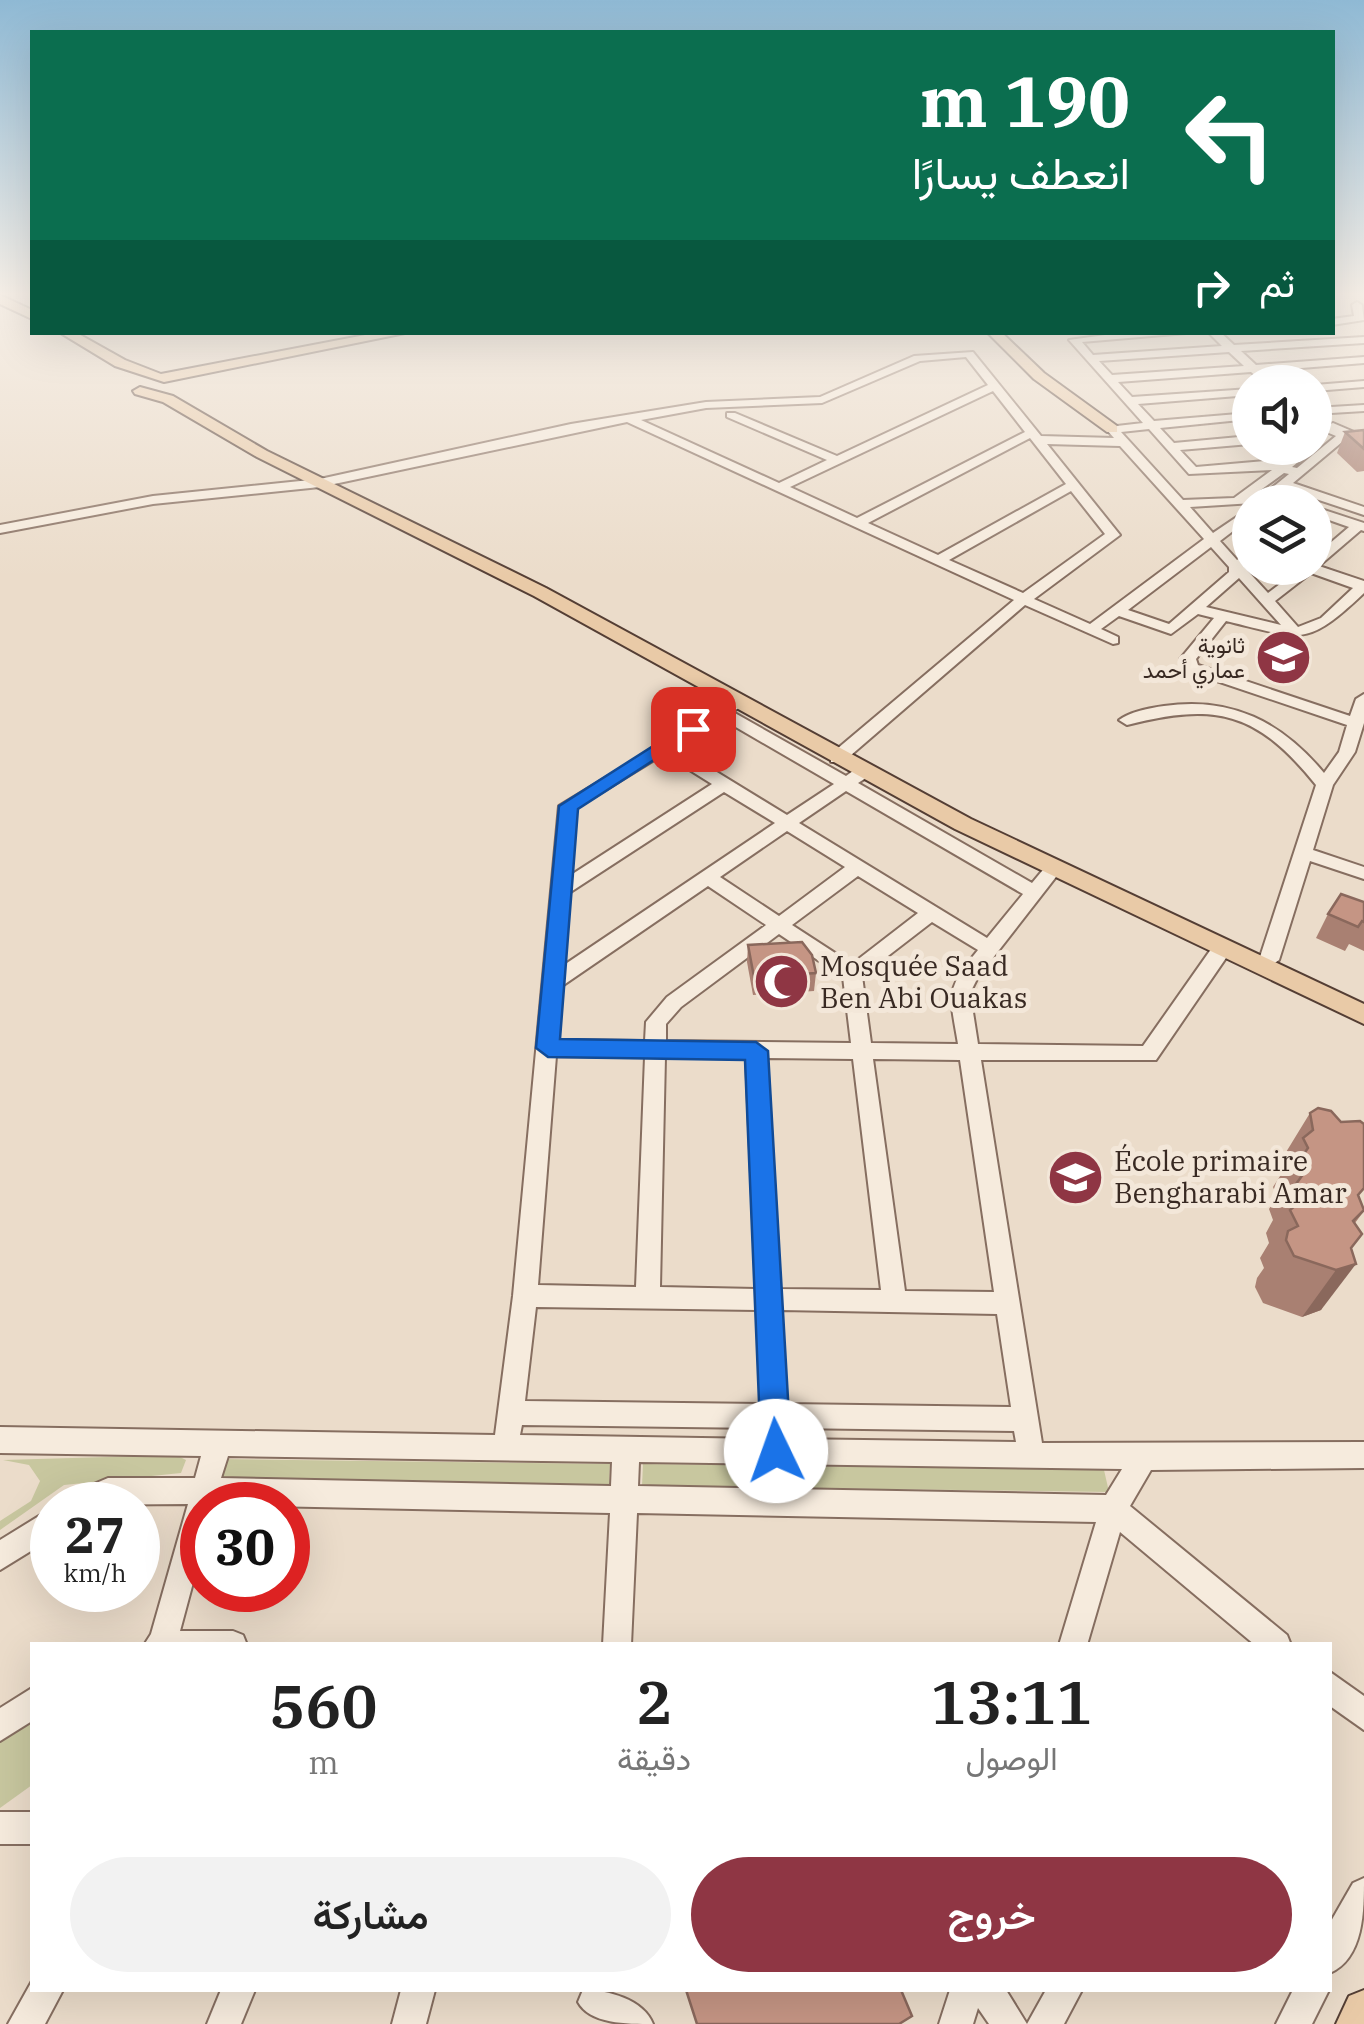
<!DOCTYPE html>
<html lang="ar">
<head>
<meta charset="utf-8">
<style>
	body { margin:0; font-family:"IBM Plex Serif",Vazirmatn,serif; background:#f2f2f2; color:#222; direction:rtl; height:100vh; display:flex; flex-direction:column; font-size:38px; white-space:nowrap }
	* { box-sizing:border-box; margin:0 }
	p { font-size:32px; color:#767676 }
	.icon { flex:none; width:55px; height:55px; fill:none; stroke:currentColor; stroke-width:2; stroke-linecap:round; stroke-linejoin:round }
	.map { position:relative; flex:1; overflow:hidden; direction:ltr }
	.panel { position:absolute; left:30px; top:1642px; width:1302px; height:350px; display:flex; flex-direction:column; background:#fff; border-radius:0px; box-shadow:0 10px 40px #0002; direction:rtl }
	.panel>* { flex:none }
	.top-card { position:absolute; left:30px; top:30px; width:1305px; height:305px; border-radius:0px; box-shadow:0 10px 40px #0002; direction:rtl; background:#0b6e4f; color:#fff; overflow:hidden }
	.buttons { position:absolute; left:1232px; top:365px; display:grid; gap:20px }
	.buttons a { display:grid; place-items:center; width:100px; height:100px; border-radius:50%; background:#fff; box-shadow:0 10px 40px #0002; font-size:50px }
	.speed { position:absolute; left:30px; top:1482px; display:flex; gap:20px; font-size:50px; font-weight:700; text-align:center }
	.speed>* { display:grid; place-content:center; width:130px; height:130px; border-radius:50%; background:#fff; box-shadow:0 10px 40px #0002; line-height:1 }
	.speed small { font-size:25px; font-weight:400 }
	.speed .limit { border:15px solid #d22; background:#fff; color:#111 }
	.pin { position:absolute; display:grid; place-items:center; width:85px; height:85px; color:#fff; margin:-42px; border-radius:20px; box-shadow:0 5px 15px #0006 }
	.me { position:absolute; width:110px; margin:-55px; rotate:357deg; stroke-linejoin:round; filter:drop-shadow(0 0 8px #0008) }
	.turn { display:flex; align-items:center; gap:35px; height:210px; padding:0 40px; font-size:45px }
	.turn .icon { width:130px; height:130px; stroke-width:2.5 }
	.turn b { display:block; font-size:70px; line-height:85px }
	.then { display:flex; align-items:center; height:95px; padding:0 40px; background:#0003; gap:20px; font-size:38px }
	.eta { display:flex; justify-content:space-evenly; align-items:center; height:170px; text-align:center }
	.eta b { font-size:60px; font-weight:600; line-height:70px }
	.action { display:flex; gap:20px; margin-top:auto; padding:20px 40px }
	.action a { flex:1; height:115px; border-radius:60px; background:#8f3644; color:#fff; font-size:40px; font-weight:600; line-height:115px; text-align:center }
	.action a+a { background:#f2f2f2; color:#222 }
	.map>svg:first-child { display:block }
	.green { fill:#c8c79f }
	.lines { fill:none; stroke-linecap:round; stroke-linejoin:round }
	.minor-casing { stroke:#866e60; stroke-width:4 }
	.major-casing { stroke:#543e34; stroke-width:4 }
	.minor { fill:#f6ebdd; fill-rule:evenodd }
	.major { fill:#e9caa7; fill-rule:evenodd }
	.wall { fill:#a98072 }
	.shaded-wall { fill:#8a685c }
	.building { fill:#c59584; stroke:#8a685c; stroke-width:2.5 }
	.route { fill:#1a73e8; stroke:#114b97; stroke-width:2.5 }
	.labels { text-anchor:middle; stroke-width:10; stroke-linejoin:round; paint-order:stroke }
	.far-poi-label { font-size:22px; fill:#382922; stroke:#f3e7d9; text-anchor:end }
	.poi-label { font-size:28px; fill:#382922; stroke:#f3e7d9; text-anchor:start }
</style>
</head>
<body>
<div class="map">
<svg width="1364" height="2024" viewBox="0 0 1364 2024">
	<rect width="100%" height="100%" fill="#ebdcca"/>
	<g class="green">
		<polygon points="176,1455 186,1460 181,1473 64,1485 0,1530 0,1521 31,1501 40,1481 29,1465 3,1460"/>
		<polygon points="222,1459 610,1464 609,1485 217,1479"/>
		<polygon points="643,1464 1104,1470 1109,1492 642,1486"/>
		<polygon points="32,1716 32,1785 0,1808 0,1738"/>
	</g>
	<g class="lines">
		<defs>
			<g id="minor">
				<polygon points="1357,302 1362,305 1364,320 1332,325 1332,319 1354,316 1352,305"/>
				<path d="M1127,332H1198L1082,342L1093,355L1222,346L1208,332H1220L1234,345L1364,337V343L1241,351L1256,365L1364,357V363L1263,371L1274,382H1263L1251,372L1118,382L1132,397L1250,389V395L1138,404L1154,421L1250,413V419L1160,428L1174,443L1250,436V444L1180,450L1196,467L1265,461L1279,464L1302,448H1315L1292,467L1297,468L1336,436L1324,431V427L1333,423L1354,432L1293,483L1364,507V515L1286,489L1269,502L1190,507L1213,533L1250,508V518L1220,541L1237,560L1250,552V563L1244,567L1268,593L1301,568H1315V556L1349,527L1315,515V507L1364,523V531L1361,530L1319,566L1364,581V593C1305,649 1301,639 1226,621L1196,659L1198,665L1350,716L1356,699L1364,694V723L1355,752L1333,785L1313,850L1364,867V879L1310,861L1279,960L1269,967L1259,960L1316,785C1257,712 1217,702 1127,725L1119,720C1130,712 1149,708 1164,706C1231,696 1282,722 1324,773L1339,752L1347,725L1187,671L1180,659L1214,618L1198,614L1171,634L1119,616L1101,629L1118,637V643L1113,644L1025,605L843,762H831V754L1014,600L627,422L320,487L153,504L0,533V525L153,496L320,479L571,424L706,402L820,397L914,356L973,352L1041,436L1114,438L1106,429L1108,427L1143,423L1069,340ZM1229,352L1244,366L1112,375L1099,361ZM966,357L988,385L837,456L735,413H727V417L827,460L779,483L641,420L706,408L822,403L920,361ZM993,391L1025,432L857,518L790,487ZM1149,429L1189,474L1272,470L1234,498L1183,500L1121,432ZM1030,438L1066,484L938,555L868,523ZM1047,444L1120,446L1204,539L1090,624L1034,599L1120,535ZM1284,473L1289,474L1257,500L1251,497ZM1071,491L1105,534L1023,593L949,560ZM1211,547L1229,567V572L1169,624L1128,610ZM1311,573L1353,588L1321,618L1298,627L1275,601ZM1239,578L1281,625L1206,607Z"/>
				<polygon points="1364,381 1364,387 1315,391 1315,385"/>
				<polygon points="1364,405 1364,411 1315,414 1315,408"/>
				<path d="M737,698L745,703L733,712L846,776L857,768H869V776L858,783L1032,883L1047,865H1059L1062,869L1059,873L978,977L970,993L978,1044L1143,1046L1214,945H1228L1231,950L1228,955L1156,1060H981L1042,1443L1364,1442V1468L1151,1470L1130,1506L1287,1635L1291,1645H1255L1120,1532L1087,1645H1059L1096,1522L637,1513L631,1645H603L610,1513L214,1505H202V1549L180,1631H233L243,1635L247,1645H144L151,1634L188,1504L65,1505L68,1495L108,1478H195L201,1456L0,1453V1427L495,1435L513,1296L559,806ZM722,719L834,784L787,815L676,747ZM664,754L712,784L571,875L576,808ZM846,791L1023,894L987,938L799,823ZM724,792L775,823L564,965L569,893ZM787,831L845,867L779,916L720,877ZM858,876L918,913L852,964L792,925ZM708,886L766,925L667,997L646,1022L645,1041L558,1040L562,986ZM932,922L978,950C944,991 950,995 958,1044L871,1043L862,976ZM779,934L843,977L851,1043L666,1041V1024L681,1007ZM556,1056L645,1057L636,1287L538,1285ZM665,1057L746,1058L756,1289L660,1287ZM767,1058L853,1059L881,1290L780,1289ZM873,1059L960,1060L994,1292L905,1291ZM536,1307L757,1310L761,1404L525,1401ZM781,1310L997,1314L1011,1407L786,1404ZM522,1425L762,1428V1439L520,1435ZM788,1428L1014,1431L1016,1442L788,1439ZM228,1456L612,1462L611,1486L221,1478ZM639,1462L1122,1469L1106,1495L638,1486Z"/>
				<polygon points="52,1508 52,1538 0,1570 0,1540"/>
				<polygon points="1330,1672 1364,1696 1364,1730 1330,1706"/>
				<polygon points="32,1688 32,1721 0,1741 0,1708"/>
				<rect x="0" y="1812" width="32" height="32"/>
				<path d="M1364,1878C1364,1910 1364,1958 1330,1973V1923L1353,1883Z"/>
				<polygon points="32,1981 32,1990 63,1990 45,2024 8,2024"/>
				<polygon points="221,1990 255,1990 241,2024 207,2024"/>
				<polygon points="401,1990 435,1990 426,2024 392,2024"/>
				<path d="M583,1990C608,1990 643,1999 653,2024C626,2024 590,2024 578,2002Z"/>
				<polygon points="950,1990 1006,1990 1027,2024 1046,1990 1082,1990 1064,2024 989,2024 978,2008 973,2024 939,2024"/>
				<polygon points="1293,1990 1329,1990 1312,2024 1276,2024"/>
			</g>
			<g id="major">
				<polygon points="0,295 32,310 32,319 0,304"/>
				<polygon points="59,332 75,332 125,360 161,374 381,332 410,332 164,382 115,366"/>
				<polygon points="987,332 1001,332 1044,373 1117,426 1117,432 1107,432 1034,379"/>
				<polygon points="140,387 173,396 267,451 546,588 971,819 1364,1004 1364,1024 955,829 534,596 257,457 163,402 135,394 133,391"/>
				<polygon points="1364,1990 1364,2024 1336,2024 1349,1996"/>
			</g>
		</defs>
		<use href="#minor" class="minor-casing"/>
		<use href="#major" class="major-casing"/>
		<use href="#minor" class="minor"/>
		<use href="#major" class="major"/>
	</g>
	<g class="wall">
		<polygon points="1364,430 1364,471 1357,472 1337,453 1345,432"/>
		<polygon points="1364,902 1364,951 1349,944 1345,951 1316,938 1328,914"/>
		<polygon points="748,945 816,973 814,991 753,995 747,962"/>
		<polygon points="1310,1113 1359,1196 1364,1211 1355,1223 1351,1249 1321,1310 1302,1317 1263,1303 1255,1287 1257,1278 1264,1268 1260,1258 1269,1243 1266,1233 1273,1220 1269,1209 1277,1196 1273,1187 1282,1173 1280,1162"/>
	</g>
	<polygon class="shaded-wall" points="1356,1264 1321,1310 1302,1317 1336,1270"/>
	<g class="building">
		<polygon points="1364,430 1364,449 1345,432"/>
		<polygon points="1341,894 1364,902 1364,922 1362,921 1358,927 1328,914"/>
		<polygon points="802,942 812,955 816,973 754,977 748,945"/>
		<polygon points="1318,1108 1331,1111 1341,1122 1360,1121 1364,1124 1364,1188 1358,1195 1364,1210 1353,1221 1362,1234 1351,1248 1356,1264 1336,1270 1294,1256 1286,1240 1288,1231 1298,1226 1290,1210 1302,1200 1296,1184 1304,1173 1299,1161 1308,1148 1303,1138 1313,1130 1310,1113"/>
		<polygon points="686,1990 901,1990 912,2016 899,2024 697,2024"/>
	</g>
	<linearGradient id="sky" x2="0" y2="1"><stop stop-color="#8fb9d4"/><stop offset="0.51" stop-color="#f6efe7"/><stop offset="1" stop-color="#f6efe7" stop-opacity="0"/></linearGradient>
	<rect width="1364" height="577" fill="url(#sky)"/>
	<polygon class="route" points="686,725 702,729 578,809 560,1039 756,1042 768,1051 791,1451 787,1461 776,1465 766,1461 761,1451 745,1060 548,1057 536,1048 559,806"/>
	<defs>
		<symbol id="school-disc" viewBox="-11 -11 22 22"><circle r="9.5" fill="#8f3644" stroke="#f3e7d9"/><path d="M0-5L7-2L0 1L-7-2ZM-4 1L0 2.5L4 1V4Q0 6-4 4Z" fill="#fff"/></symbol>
		<symbol id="mosque-disc" viewBox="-11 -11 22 22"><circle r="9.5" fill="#8f3644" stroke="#f3e7d9"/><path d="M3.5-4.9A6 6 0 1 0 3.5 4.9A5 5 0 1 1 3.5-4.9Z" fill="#fff"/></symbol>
	</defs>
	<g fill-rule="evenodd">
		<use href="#school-disc" x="1252" y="626" width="63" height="63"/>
		<use href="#mosque-disc" x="750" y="950" width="63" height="63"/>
		<use href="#school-disc" x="1044" y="1146" width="63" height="63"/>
	</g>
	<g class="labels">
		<g class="far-poi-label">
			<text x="1245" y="653">ثانوية<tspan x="1245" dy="25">عماري أحمد</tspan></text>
		</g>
		<g class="poi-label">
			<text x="820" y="976">Mosquée Saad<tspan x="820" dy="32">Ben Abi Ouakas</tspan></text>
			<text x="1114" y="1171">École primaire<tspan x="1114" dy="32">Bengharabi Amar</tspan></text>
		</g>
	</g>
</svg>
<div class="buttons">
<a><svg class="icon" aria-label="sound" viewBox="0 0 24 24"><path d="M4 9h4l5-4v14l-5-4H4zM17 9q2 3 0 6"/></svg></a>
<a><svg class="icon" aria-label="layers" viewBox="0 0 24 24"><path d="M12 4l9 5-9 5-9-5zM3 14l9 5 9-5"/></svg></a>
</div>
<div class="speed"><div>27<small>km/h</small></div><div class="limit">30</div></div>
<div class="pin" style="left:693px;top:729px;background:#d93025"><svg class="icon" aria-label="arrive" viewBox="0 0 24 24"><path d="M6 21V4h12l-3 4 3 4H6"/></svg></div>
<svg class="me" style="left:776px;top:1451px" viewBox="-20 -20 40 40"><circle r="19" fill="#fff"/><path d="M0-13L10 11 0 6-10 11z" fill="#1a73e8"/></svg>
<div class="top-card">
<div class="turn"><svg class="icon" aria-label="left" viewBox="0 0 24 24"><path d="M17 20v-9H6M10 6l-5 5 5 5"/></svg><div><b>190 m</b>انعطف يسارًا</div></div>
<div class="then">ثم<svg class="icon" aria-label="right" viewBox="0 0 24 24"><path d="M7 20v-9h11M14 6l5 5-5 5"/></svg></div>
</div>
<section class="panel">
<div class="eta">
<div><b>13:11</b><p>الوصول</p></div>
<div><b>2</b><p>دقيقة</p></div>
<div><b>560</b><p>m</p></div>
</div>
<div class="action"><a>خروج</a><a>مشاركة</a></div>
</section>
</div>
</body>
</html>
